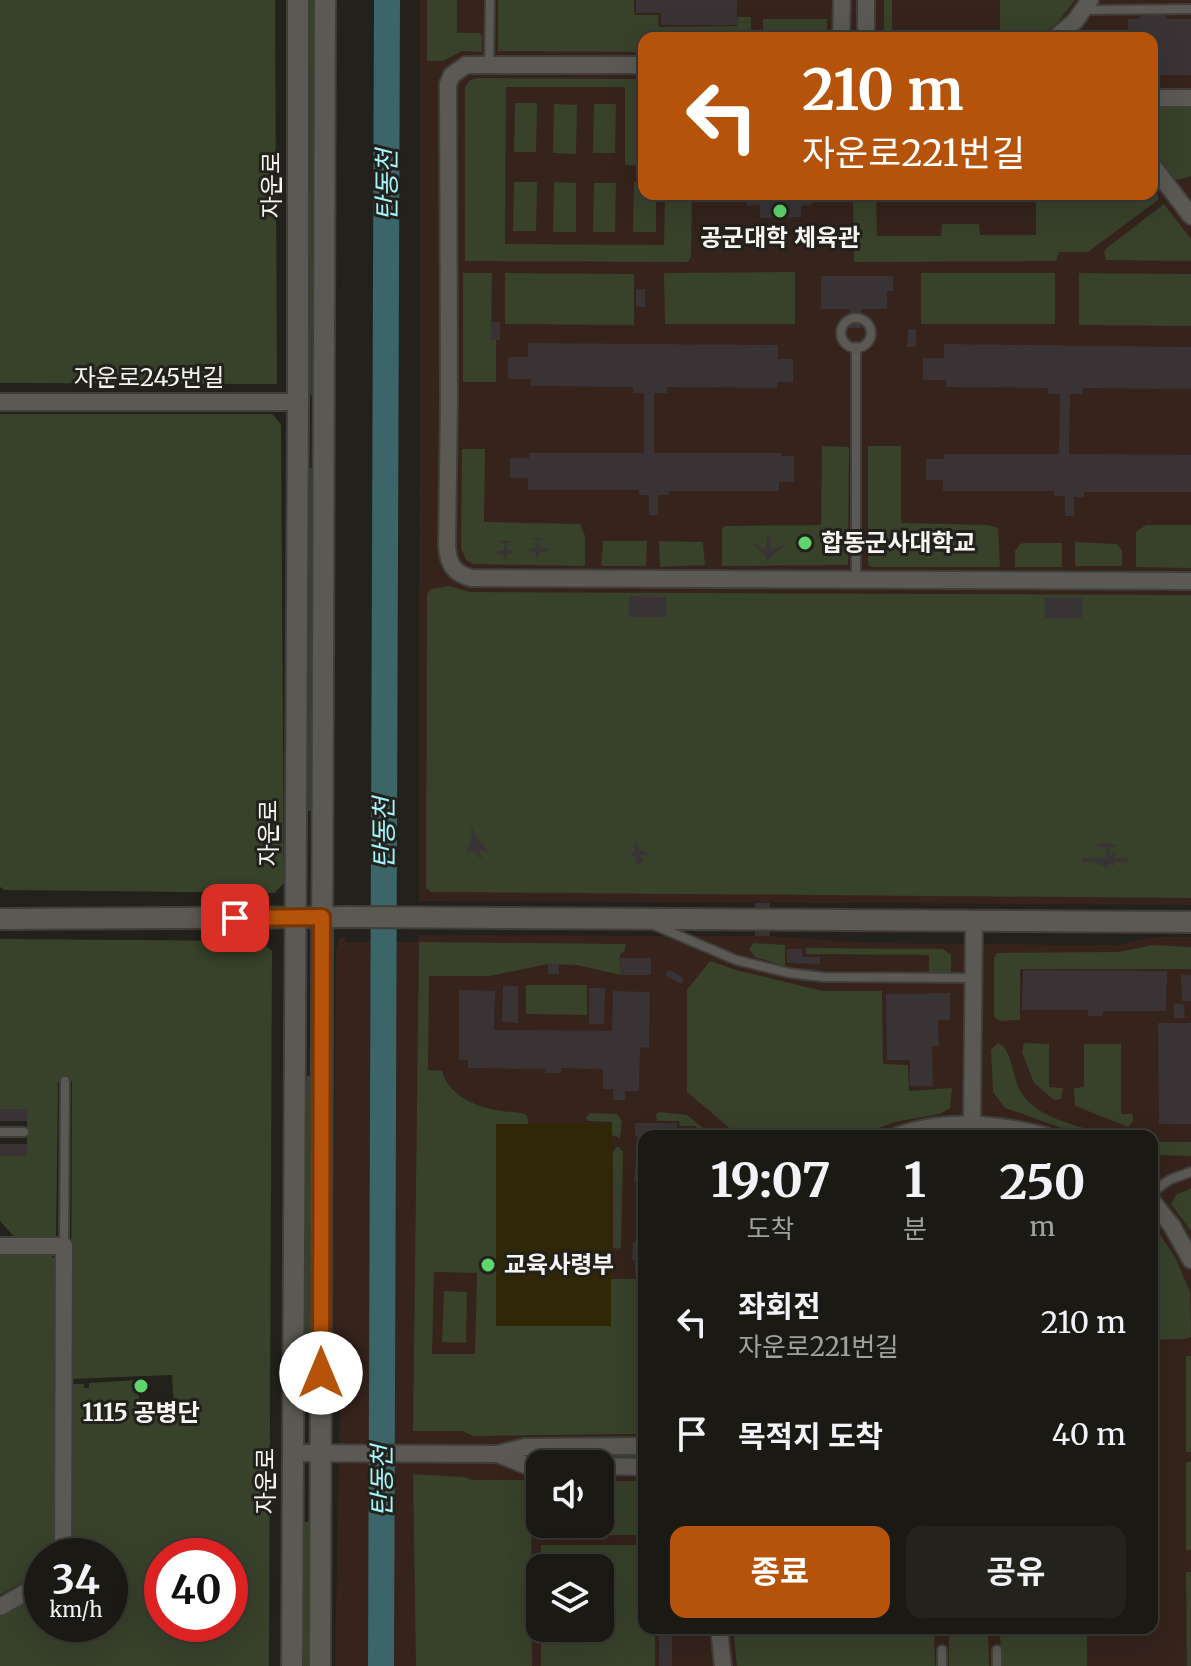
<!DOCTYPE html>
<html lang="ko">
<head>
<meta charset="utf-8">
<style>
	body { margin:0; font-family:Merriweather,"Noto Sans KR",serif; background:#23221d; color:#f1f3f6; height:100vh; display:flex; flex-direction:column; font-size:30px; white-space:nowrap }
	* { box-sizing:border-box; margin:0 }
	p { font-size:26px; color:#9fa0a0 }
	.icon { flex:none; width:44px; height:44px; fill:none; stroke:currentColor; stroke-width:2; stroke-linecap:round; stroke-linejoin:round }
	.map { position:relative; flex:1; overflow:hidden }
	.details { position:absolute; left:638px; top:1130px; width:520px; height:504px; display:flex; flex-direction:column; background:#1a1914; border-radius:16px; box-shadow:0 8px 32px #0002,0 0 0 2px #383834 }
	.details>* { flex:none }
	.top-card { position:absolute; left:638px; top:32px; width:520px; height:168px; border-radius:16px; box-shadow:0 8px 32px #0002,0 0 0 2px #383834; background:#b45309; color:#fff; overflow:hidden }
	.tools { position:absolute; left:526px; top:1450px; display:grid; gap:16px }
	.tools a { display:grid; place-items:center; width:88px; height:88px; border-radius:16px; background:#1a1914; box-shadow:0 8px 32px #0002,0 0 0 2px #383834; font-size:40px }
	.speed { position:absolute; left:24px; top:1538px; display:flex; gap:16px; font-size:40px; font-weight:700; text-align:center }
	.speed>* { display:grid; place-content:center; width:104px; height:104px; border-radius:50%; background:#1a1914; box-shadow:0 8px 32px #0002,0 0 0 2px #383834; line-height:1 }
	.speed small { font-size:20px; font-weight:400 }
	.speed .limit { border:12px solid #d22; background:#fff; color:#111 }
	.pin { position:absolute; display:grid; place-items:center; width:68px; height:68px; color:#fff; margin:-34px; border-radius:16px; box-shadow:0 4px 12px #0006 }
	.me { position:absolute; width:88px; margin:-44px; rotate:0deg; stroke-linejoin:round; filter:drop-shadow(0 0 6px #0008) }
	.turn { display:flex; align-items:center; gap:28px; height:168px; padding:0 32px; font-size:36px }
	.turn .icon { width:104px; height:104px; stroke-width:2.5 }
	.turn b { display:block; font-size:56px; line-height:68px }
	.eta { display:flex; justify-content:space-evenly; align-items:center; height:136px; text-align:center }
	.eta b { font-size:48px; font-weight:700; line-height:56px }
	.action { display:flex; gap:16px; margin-top:auto; padding:16px 32px }
	.action a { flex:1; height:92px; border-radius:16px; background:#b45309; color:#fff; font-size:32px; font-weight:700; line-height:92px; text-align:center }
	.action a+a { background:#23221d; color:#f1f3f6 }
	ul { padding:0; list-style:none }
	li { display:flex; align-items:center; gap:24px; height:112px; padding:0 32px }
	li div { flex:1 }
	li b { display:block; font-size:30px }
	li em { font-style:normal }
	.map>svg:first-child { display:block }
	.education { fill:#35231c; fill-rule:evenodd }
	.green { fill:#38412a; fill-rule:evenodd }
	.sand { fill:#2f2706 }
	.lines { fill:none; stroke-linecap:round; stroke-linejoin:round }
	.river { stroke:#3b6569; stroke-width:26 }
	.building { fill:#393336 }
	.service-casing { stroke:#3f3e3a; stroke-width:12 }
	.minor-casing { stroke:#3f3e3a; stroke-width:20 }
	.tertiary-casing { stroke:#3f3e3a; stroke-width:24 }
	.service { stroke:#5b5953; stroke-width:8 }
	.minor { stroke:#5b5953; stroke-width:16 }
	.tertiary { stroke:#5b5953; stroke-width:20 }
	.route-casing { stroke:#753606; stroke-width:20 }
	.route { stroke:#b45309; stroke-width:14 }
	.poi-dot { fill:#5fd56b; stroke:#22211b; stroke-width:3 }
	.labels { text-anchor:middle; stroke-width:6; stroke-linejoin:round; paint-order:stroke }
	.street-label { font-size:24px; fill:#f6f5f1; stroke:#22211b }
	.poi-label { font-size:24px; font-weight:bold; fill:#f6f5f1; stroke:#22211b }
	.water-label { font-size:26px; font-style:italic; fill:#a5f4fa; stroke:#22211b }
</style>
</head>
<body>
<div class="map">
<svg width="1191" height="1666" viewBox="0 0 1191 1666">
	<rect width="100%" height="100%" fill="#22211b"/>
	<g class="education">
		<path d="M420,0H1191V905L419,901ZM644,38H1152V194H644Z"/>
		<path d="M419,935L770,936L874,943L1117,945L1153,937H1191V1666H335L340,1393L332,1376L336,949L339,939L345,936V942H418ZM644,1136H1152V1628H644ZM540,1464H600V1524H540ZM540,1568H600V1628H540Z"/>
	</g>
	<g class="green">
		<polygon points="0,0 275,0 277,384 0,383"/>
		<polygon points="308,0 314,0 315,393 312,397 309,392"/>
		<polygon points="427,0 457,0 457,33 479,33 482,36 482,52 462,51 443,61 427,61"/>
		<polygon points="498,0 634,0 634,15 658,15 659,27 737,26 738,17 751,17 751,38 644,38 644,52 498,51"/>
		<polygon points="884,0 892,0 892,35 1000,35 1000,0 1075,0 1058,22 1038,38 884,38"/>
		<rect x="763" y="19" width="64" height="19"/>
		<polygon points="476,78 644,79 644,166 625,165 625,87 506,87 505,244 664,245 665,194 692,194 691,257 688,262 465,261 465,87 470,80"/>
		<polygon points="515,103 537,103 536,152 514,152"/>
		<polygon points="554,104 577,105 576,154 553,153"/>
		<polygon points="594,104 616,104 615,153 593,153"/>
		<polygon points="1152,106 1191,107 1191,176 1178,180 1172,178 1152,154"/>
		<polygon points="514,182 537,182 536,231 513,231"/>
		<polygon points="554,182 576,183 576,232 553,232"/>
		<polygon points="634,182 644,182 644,194 656,194 656,232 633,232"/>
		<polygon points="594,183 616,183 615,232 593,232"/>
		<polygon points="1152,187 1158,195 1158,200 1088,252 1059,252 1056,261 854,262 853,194 876,194 877,236 941,236 942,224 979,224 980,235 1036,235 1036,194 1152,194"/>
		<polygon points="1164,204 1191,239 1191,261 1106,260 1104,252 1108,247"/>
		<polygon points="795,272 795,324 665,324 664,273"/>
		<polygon points="463,273 492,273 491,339 496,340 496,382 463,382"/>
		<polygon points="505,273 634,274 634,325 505,324"/>
		<rect x="921" y="273" width="134" height="51"/>
		<polygon points="1079,273 1191,274 1191,326 1079,325"/>
		<polygon points="0,414 272,414 281,424 284,883 274,893 5,890 0,887"/>
		<polygon points="822,446 849,447 848,565 722,566 722,529 724,526 821,525"/>
		<polygon points="868,446 901,446 901,523 989,525 998,528 1000,567 872,567 868,565"/>
		<polygon points="462,449 485,449 484,522 580,524 585,536 585,566 473,564 466,560 461,548"/>
		<polygon points="309,468 315,468 312,811 307,811"/>
		<polygon points="1146,525 1191,525 1191,568 1136,567 1136,532"/>
		<polygon points="603,541 647,541 646,566 603,566 601,565"/>
		<polygon points="659,541 703,542 705,565 660,567"/>
		<polygon points="1075,542 1117,544 1122,551 1122,566 1075,566"/>
		<polygon points="1024,543 1062,543 1062,567 1015,567 1015,551 1020,544"/>
		<polygon points="449,586 470,592 1191,595 1191,898 431,892 426,888 427,594 431,589"/>
		<path d="M0,939L256,941L263,942L272,951L269,1666H0V1616L42,1592V1624H110V1556H71V1384H84V1388H89V1383L138,1380L140,1411L174,1409L172,1375L71,1379L72,1081L58,1082L56,1238L16,1239L0,1221V1156H27V1110L0,1109ZM162,1556H230V1624H162Z"/>
		<path d="M419,942L626,944L624,952L620,954L621,975L577,965L548,964L489,976H429L428,1070L442,1071C449,1096 477,1108 502,1111C511,1112 520,1112 527,1115L528,1124H496L611,1326V1279H644V1434L473,1436L462,1431H413ZM434,1272L477,1273L475,1354H432Z"/>
		<polygon points="754,943 785,945 785,966 755,957 749,949"/>
		<polygon points="1153,945 1191,947 1191,969 1020,969 1020,1020 1000,1021 994,1017 994,958 997,953 1119,952"/>
		<polygon points="806,948 943,949 951,955 951,972 929,972 929,955 806,954"/>
		<polygon points="710,961 736,970 823,991 882,991 883,1064 908,1065 909,1091 952,1088 950,1108 940,1114 895,1122 857,1136 739,1136 687,1092 687,990"/>
		<polygon points="526,985 587,985 587,1015 526,1014"/>
		<path d="M998,1043C1013,1049 1012,1079 1021,1092C1037,1120 1082,1126 1110,1136H1085L1005,1108L993,1092L991,1050Z"/>
		<polygon points="1024,1043 1049,1044 1049,1087 1063,1088 1061,1099 1054,1100 1034,1083 1022,1052"/>
		<polygon points="1084,1044 1121,1044 1121,1114 1133,1114 1133,1121 1128,1127 1075,1106 1074,1088 1084,1087"/>
		<polygon points="306,1076 313,1076 309,1394 303,1394"/>
		<polygon points="659,1112 687,1115 713,1136 696,1136 696,1126 680,1126 679,1121 657,1121 656,1114"/>
		<polygon points="590,1113 617,1114 622,1121 620,1138 612,1135 612,1122 588,1121 586,1118"/>
		<polygon points="1152,1142 1191,1142 1191,1156 1152,1155"/>
		<polygon points="616,1147 619,1147 623,1152 621,1247 618,1249 613,1247 613,1152"/>
		<polygon points="1191,1188 1191,1231 1171,1204 1176,1195"/>
		<polygon points="1152,1223 1175,1257 1190,1292 1191,1337 1184,1339 1152,1340"/>
		<polygon points="0,1253 49,1254 57,1261 57,1556 42,1556 42,1571 0,1595"/>
		<polygon points="444,1291 467,1292 466,1343 442,1342"/>
		<rect x="1186" y="1356" width="5" height="96"/>
		<polygon points="644,1452 644,1461 546,1461 544,1456 545,1453"/>
		<rect x="1186" y="1462" width="5" height="88"/>
		<polygon points="413,1474 464,1477 472,1480 531,1480 532,1666 416,1666"/>
		<polygon points="600,1481 644,1481 644,1535 551,1535 541,1531 540,1524 600,1524"/>
		<polygon points="303,1522 309,1522 309,1666 302,1666"/>
		<polygon points="541,1545 644,1545 644,1628 655,1628 655,1666 541,1666 541,1628 600,1628 600,1568 541,1568"/>
		<polygon points="1186,1572 1191,1572 1191,1666 1187,1666"/>
		<polygon points="733,1628 934,1628 935,1666 737,1666"/>
		<polygon points="949,1628 988,1628 989,1666 949,1666"/>
		<polygon points="1000,1628 1087,1628 1087,1666 1001,1666"/>
	</g>
	<rect class="sand" x="496" y="1124" width="115" height="202"/>
	<g class="lines">
		<polyline class="river" points="381,1666 387,0"/>
	</g>
	<g class="building">
		<polygon points="636,0 737,0 737,25 661,25 661,13 636,13"/>
		<polygon points="1140,12 1166,12 1166,19 1191,19 1191,75 1152,75 1152,38 1128,38 1128,19 1140,19"/>
		<polygon points="747,194 812,194 812,205 801,206 801,217 760,218 760,205 747,206"/>
		<polygon points="821,276 893,276 893,291 887,291 887,309 861,309 861,328 850,328 850,309 821,309"/>
		<rect x="636" y="289" width="9" height="18"/>
		<rect x="491" y="322" width="9" height="18"/>
		<polygon points="908,329 916,329 916,347 907,347"/>
		<polygon points="528,343 778,345 778,359 793,359 793,382 777,382 777,388 667,387 667,393 654,393 654,453 781,453 781,456 794,456 794,482 779,482 779,491 669,491 669,495 658,495 658,515 649,515 649,495 639,495 639,490 528,490 528,478 510,478 510,458 529,458 529,453 644,453 644,393 633,393 633,387 531,386 531,379 508,379 508,357 528,357"/>
		<polygon points="944,344 1191,347 1191,389 1083,388 1083,394 1070,394 1069,454 1191,455 1191,492 1084,492 1084,497 1074,497 1074,516 1065,516 1065,496 1054,496 1054,491 943,491 943,480 926,480 926,459 944,459 944,454 1059,454 1060,394 1048,394 1048,388 946,387 946,380 923,380 923,358 944,358"/>
		<polygon points="773,534 769,542 770,550 788,543 770,557 767,563 766,556 751,542 766,550 767,535 769,538"/>
		<polygon points="531,538 546,539 539,541 540,547 550,550 540,552 537,560 535,552 525,550 536,547 538,541"/>
		<polygon points="498,541 513,541 506,544 507,550 517,552 507,554 505,562 503,555 493,553 504,550 505,544"/>
		<polygon points="629,596 666,597 666,617 629,617"/>
		<rect x="1045" y="598" width="37" height="20"/>
		<polygon points="471,825 476,837 489,852 479,850 482,859 479,858 475,851 466,853 472,837"/>
		<polygon points="635,839 639,849 646,852 647,855 640,855 644,861 639,864 635,861 636,856 630,855 635,849"/>
		<polygon points="1104,843 1117,845 1110,848 1110,857 1115,851 1115,858 1128,858 1129,862 1115,862 1114,866 1108,864 1106,870 1103,864 1101,867 1097,862 1082,861 1083,858 1106,858 1107,848 1094,846"/>
		<polygon points="755,903 770,903 770,936 755,936 755,925 732,925 732,909 755,909"/>
		<polygon points="787,949 802,949 802,957 820,957 820,964 787,963"/>
		<rect x="621" y="958" width="30" height="17"/>
		<rect x="548" y="964" width="11" height="10"/>
		<polygon points="668,970 684,978 681,984 665,975"/>
		<polygon points="1023,970 1167,971 1166,1011 1103,1011 1103,1016 1088,1016 1088,1010 1022,1010"/>
		<polygon points="1181,975 1191,975 1191,1001 1182,1001"/>
		<polygon points="503,986 518,986 518,1023 502,1022"/>
		<polygon points="589,988 605,988 604,1024 589,1024"/>
		<polygon points="459,990 495,991 494,1030 612,1031 613,991 650,992 649,1048 640,1047 639,1091 625,1091 625,1100 613,1100 613,1089 603,1089 603,1069 561,1068 561,1073 545,1073 545,1069 468,1068 468,1060 459,1060"/>
		<polygon points="950,993 950,1020 938,1020 939,1046 932,1046 933,1086 910,1086 910,1060 887,1060 886,994"/>
		<polygon points="1174,1004 1184,1004 1185,1018 1174,1018"/>
		<polygon points="1158,1023 1191,1023 1191,1124 1159,1124"/>
		<rect x="0" y="1109" width="27" height="12"/>
		<polygon points="635,1123 677,1123 676,1136 635,1136"/>
		<rect x="678" y="1128" width="17" height="8"/>
		<rect x="0" y="1144" width="27" height="12"/>
		<polygon points="637,1150 644,1150 644,1274 635,1274 635,1260 632,1260 633,1242 636,1242 637,1182 634,1182"/>
		<rect x="659" y="1630" width="13" height="36"/>
	</g>
	<g class="lines">
		<defs>
			<g id="service">
				<polyline points="1084,10 1191,9"/>
				<polyline points="489,64 490,0"/>
				<circle cx="856" cy="333" r="15"/>
				<polyline points="856,579 856,347"/>
				<polyline points="654,925 736,960 789,973 823,977 974,978"/>
				<polyline points="0,1132 24,1132"/>
				<polyline points="1152,1192 1171,1179 1191,1172"/>
				<polyline points="64,1246 65,1081"/>
				<polyline points="942,1650 942,1666"/>
				<polyline points="997,1650 997,1666"/>
			</g>
			<g id="minor">
				<polyline points="866,0 866,38"/>
				<polyline points="841,38 842,0"/>
				<polyline points="1055,38 1075,21 1090,0"/>
				<path d="M644,65H466L452,75L448,84L449,400L447,546C448,564 454,574 472,578L1191,581"/>
				<polyline points="1152,98 1191,98"/>
				<polyline points="1152,165 1191,216"/>
				<polyline points="0,402 298,402"/>
				<polyline points="972,1125 974,921"/>
				<path d="M897,1136C944,1118 999,1124 1046,1136"/>
				<polyline points="1152,1201 1172,1226 1191,1260"/>
				<polyline points="0,1246 64,1246 63,1556"/>
				<polyline points="292,1453 498,1454 525,1447 644,1446"/>
				<polyline points="498,1454 525,1465 540,1465"/>
				<polyline points="600,1466 644,1467"/>
				<polyline points="0,1607 42,1583"/>
				<polyline points="719,1628 723,1666"/>
			</g>
			<g id="tertiary">
				<polyline points="0,919 350,917 1191,922"/>
				<polyline points="292,1666 298,402 298,0"/>
				<polyline points="320,1666 325,0"/>
			</g>
		</defs>
		<use href="#service" class="service-casing"/>
		<use href="#minor" class="minor-casing"/>
		<use href="#tertiary" class="tertiary-casing"/>
		<use href="#service" class="service"/>
		<use href="#minor" class="minor"/>
		<use href="#tertiary" class="tertiary"/>
	</g>
	<g class="lines">
		<defs>
			<polyline id="route" points="235,918 322,917 321,1373"/>
		</defs>
		<use href="#route" class="route-casing"/>
		<use href="#route" class="route"/>
	</g>
	<g class="poi-dot">
		<circle cx="780" cy="211" r="8"/>
		<circle cx="805" cy="543" r="8"/>
		<circle cx="488" cy="1265" r="8"/>
		<circle cx="141" cy="1386" r="8"/>
	</g>
	<g class="labels">
		<g class="street-label">
			<text transform="translate(272 185) rotate(-90)" y="8">자운로</text>
			<text x="149" y="386">자운로245번길</text>
			<text transform="translate(269 833) rotate(-90)" y="8">자운로</text>
			<text transform="translate(266 1481) rotate(-90)" y="8">자운로</text>
		</g>
		<g class="poi-label">
			<text x="780" y="246">공군대학 체육관</text>
			<text x="821" y="551" text-anchor="start">합동군사대학교</text>
			<text x="504" y="1273" text-anchor="start">교육사령부</text>
			<text x="141" y="1421">1115 공병단</text>
		</g>
		<g class="water-label">
			<text transform="translate(387 185) rotate(-90)" y="9">탄동천</text>
			<text transform="translate(384 833) rotate(-90)" y="9">탄동천</text>
			<text transform="translate(382 1481) rotate(-90)" y="9">탄동천</text>
		</g>
	</g>
</svg>
<div class="tools">
<a><svg class="icon" aria-label="sound" viewBox="0 0 24 24"><path d="M4 9h4l5-4v14l-5-4H4zM17 9q2 3 0 6"/></svg></a>
<a><svg class="icon" aria-label="layers" viewBox="0 0 24 24"><path d="M12 4l9 5-9 5-9-5zM3 14l9 5 9-5"/></svg></a>
</div>
<div class="speed"><div>34<small>km/h</small></div><div class="limit">40</div></div>
<div class="pin" style="left:235px;top:918px;background:#d93025"><svg class="icon" aria-label="arrive" viewBox="0 0 24 24"><path d="M6 21V4h12l-3 4 3 4H6"/></svg></div>
<svg class="me" style="left:321px;top:1373px" viewBox="-20 -20 40 40"><circle r="19" fill="#fff"/><path d="M0-13L10 11 0 6-10 11z" fill="#b45309"/></svg>
<div class="top-card">
<div class="turn"><svg class="icon" aria-label="left" viewBox="0 0 24 24"><path d="M17 20v-9H6M10 6l-5 5 5 5"/></svg><div><b>210 m</b>자운로221번길</div></div>
</div>
<section class="details">
<div class="eta">
<div><b>19:07</b><p>도착</p></div>
<div><b>1</b><p>분</p></div>
<div><b>250</b><p>m</p></div>
</div>
<ul>
<li><svg class="icon" aria-label="left" viewBox="0 0 24 24"><path d="M17 20v-9H6M10 6l-5 5 5 5"/></svg><div><b>좌회전</b><p>자운로221번길</p></div><em>210 m</em></li>
<li><svg class="icon" aria-label="arrive" viewBox="0 0 24 24"><path d="M6 21V4h12l-3 4 3 4H6"/></svg><div><b>목적지 도착</b></div><em>40 m</em></li>
</ul>
<div class="action"><a>종료</a><a>공유</a></div>
</section>
</div>
</body>
</html>
